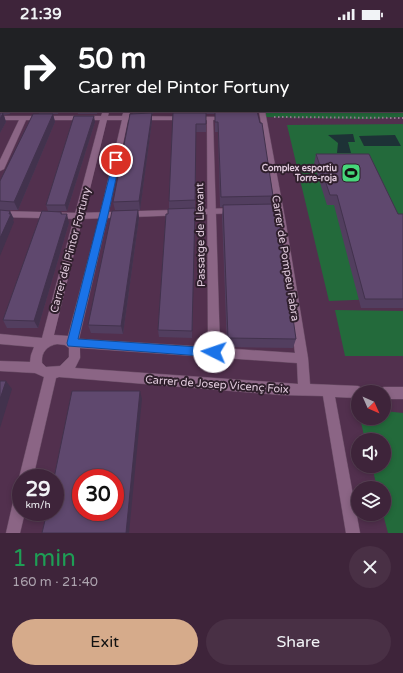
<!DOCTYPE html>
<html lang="en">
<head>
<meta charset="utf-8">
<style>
	body { margin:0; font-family:"Varela Round",sans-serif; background:#493045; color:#f1f3f6; height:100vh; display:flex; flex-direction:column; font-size:15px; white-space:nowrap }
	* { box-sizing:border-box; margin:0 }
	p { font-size:13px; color:#ada4af }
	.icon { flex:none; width:22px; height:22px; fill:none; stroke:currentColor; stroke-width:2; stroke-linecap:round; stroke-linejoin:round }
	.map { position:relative; height:505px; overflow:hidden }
	.panel { display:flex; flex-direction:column; background:#3e243a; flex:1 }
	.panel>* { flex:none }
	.guide { position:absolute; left:0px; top:0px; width:403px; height:84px; box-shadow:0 2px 6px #0003,0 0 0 1px #574154; background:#202124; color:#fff; overflow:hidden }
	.needle { width:26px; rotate:135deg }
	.fabs { position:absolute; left:351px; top:357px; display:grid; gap:8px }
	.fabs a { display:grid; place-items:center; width:40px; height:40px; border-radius:50%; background:#3e243a; box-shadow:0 2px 6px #0003,0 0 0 1px #574154; font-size:20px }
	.speed { position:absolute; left:12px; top:441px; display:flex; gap:8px; font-size:20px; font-weight:700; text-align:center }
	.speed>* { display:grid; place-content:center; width:52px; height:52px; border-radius:50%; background:#3e243a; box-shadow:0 2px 6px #0003,0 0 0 1px #574154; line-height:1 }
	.speed small { font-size:10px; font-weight:400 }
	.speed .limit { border:6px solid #d22; background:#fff; color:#111 }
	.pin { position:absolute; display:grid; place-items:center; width:34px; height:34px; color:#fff; margin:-17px; border:2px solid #fff; border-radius:50%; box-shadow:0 1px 4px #0007 }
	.me { position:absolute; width:44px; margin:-22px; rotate:274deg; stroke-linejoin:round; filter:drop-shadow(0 0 3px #0008) }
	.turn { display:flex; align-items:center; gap:14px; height:84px; padding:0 12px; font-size:18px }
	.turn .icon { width:52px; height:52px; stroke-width:2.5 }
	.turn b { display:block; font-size:28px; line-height:34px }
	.round { display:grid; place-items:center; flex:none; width:42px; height:42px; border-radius:21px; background:#493045 }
	.summary { display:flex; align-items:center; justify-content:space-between; height:68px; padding:0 12px }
	h1 { font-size:24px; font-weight:600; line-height:30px; color:#1e9e55 }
	.cta { display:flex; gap:8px; margin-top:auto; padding:8px 12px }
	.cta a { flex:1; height:46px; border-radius:24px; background:#d6ab8b; color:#111; font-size:16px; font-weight:600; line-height:46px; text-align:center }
	.cta a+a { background:#493045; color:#f1f3f6 }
	.status { display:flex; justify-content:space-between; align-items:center; height:28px; padding:0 20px; background:#3e243a; direction:ltr }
	.status svg { height:11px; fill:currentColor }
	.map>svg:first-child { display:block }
	.green { fill:#236a3b }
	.water { fill:#1d3236 }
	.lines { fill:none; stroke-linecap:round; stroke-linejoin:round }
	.pedestrian-casing { stroke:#6a4d66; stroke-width:1 }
	.minor-casing { stroke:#6a4d66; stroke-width:1 }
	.path { stroke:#967992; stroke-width:2; stroke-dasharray:1.5 2.5; stroke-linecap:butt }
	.pedestrian { fill:#8b6585; fill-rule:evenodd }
	.minor { fill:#8b6585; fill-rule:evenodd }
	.wall { fill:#523e5f }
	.shaded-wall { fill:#42324d }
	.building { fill:#5f486e; stroke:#42324d; fill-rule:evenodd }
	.route { fill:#1a73e8; stroke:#114b97 }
	.labels { text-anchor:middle; stroke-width:4; stroke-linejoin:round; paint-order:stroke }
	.far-poi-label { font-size:9px; font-weight:bold; fill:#e0cadc; stroke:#2f1f2c; text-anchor:end }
	.street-label { font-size:11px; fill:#e0cadc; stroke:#2f1f2c }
</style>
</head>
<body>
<div class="status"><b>21:39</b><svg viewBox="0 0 49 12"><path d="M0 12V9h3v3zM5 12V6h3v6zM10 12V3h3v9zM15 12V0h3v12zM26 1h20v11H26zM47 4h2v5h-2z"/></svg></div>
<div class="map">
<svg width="403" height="505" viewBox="0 0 403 505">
	<rect width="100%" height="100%" fill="#52304e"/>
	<g class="green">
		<polygon points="402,32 403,89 367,91 263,89 262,83 402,83"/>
		<polygon points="403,96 403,270 329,273 287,97"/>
		<polygon points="335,282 403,283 403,328 345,328"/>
		<polygon points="384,383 403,385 403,505 388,505 383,486 384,460 377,460 372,438 384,438 384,412 365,412 360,390 384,390"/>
	</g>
	<g class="water">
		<polygon points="353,106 355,114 348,114 351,125 337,125 338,115 328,107"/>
		<polygon points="395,107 401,118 364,118 359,108"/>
	</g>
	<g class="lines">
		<defs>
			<polygon id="pedestrian" points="235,180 238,181 239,183 238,185 79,191 0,189 0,183 79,185"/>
			<g id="minor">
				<rect x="244" y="0" width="6" height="1"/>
				<polygon points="1,25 1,29 0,30 0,26"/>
				<path d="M103,83H109L108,88H122L124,83H130L129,88L229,89V91L213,92L220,320L295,325L278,196L259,83H265L286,196L308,330L310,356L358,358L362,360L364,364H358V370L335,369L360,505H346L323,368L282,367L59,349L56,350L33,450H21V455L19,450L44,349L35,345L0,343V333L30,334L31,327L34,319L0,316V306L42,310L100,92H26L4,141L0,143V132L19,92H0V88H101ZM107,92H122L100,187L68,308L54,307ZM128,92H207L208,319L79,311L108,187ZM57,316L65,317L69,320V329L60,338L46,339L42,335C41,324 47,318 57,316ZM80,320L297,335L298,356L75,340L80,330Z"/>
				<polygon points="384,359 403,359 403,371 384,371 384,364 378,364 380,361"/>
				<polygon points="21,463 21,484 25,484 20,505 6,505 14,470 16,465"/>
			</g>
		</defs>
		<use href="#pedestrian" class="pedestrian-casing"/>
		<use href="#minor" class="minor-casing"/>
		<polyline class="path" points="274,89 403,90"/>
		<use href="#pedestrian" class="pedestrian"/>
		<use href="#minor" class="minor"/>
	</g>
	<g class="wall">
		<polygon points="0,0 1,1 1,21 0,21"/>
		<polygon points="374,0 403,0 403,18 402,18 402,1 374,1"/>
		<polygon points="1,35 1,83 59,83 58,86 53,86 55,94 18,182 0,182 0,153 39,86 38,83 12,83 10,86 4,87 6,94 0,105 0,36"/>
		<polygon points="77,83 98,83 97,86 78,86"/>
		<polygon points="133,83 154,83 153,86 152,86 152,93 140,182 115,182 113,174 133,86"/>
		<polygon points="173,83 257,83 273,168 271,176 296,311 293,320 227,319 222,188 223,179 220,179 218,104 215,104 215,86 206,86 206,104 196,104 195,180 169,181 169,173"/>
		<polygon points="95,94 67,183 48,183 46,177"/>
		<polygon points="316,126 398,186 403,186 403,280 361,280 334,177 327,177 314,136"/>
		<polygon points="195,180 192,310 159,309 158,302 168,186"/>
		<polygon points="138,182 139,190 123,306 91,305 88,297"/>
		<polygon points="61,184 62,186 69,195 38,300 7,300 3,292"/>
	</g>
	<g class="shaded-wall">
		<polygon points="69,0 75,0 74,1 68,1"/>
		<polygon points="9,83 12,83 10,86"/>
		<polygon points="3,85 6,94 0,105 0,91"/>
		<polygon points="152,85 152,93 140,182 139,173"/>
		<polygon points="53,86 55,94 18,182 14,174"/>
		<polygon points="94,88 95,94 67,183 65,177"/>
		<polygon points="195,180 195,188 192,310 192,303"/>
		<polygon points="138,182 139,190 123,306 121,298"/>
		<polygon points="10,183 14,191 13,192 14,194 0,228 0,210"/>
		<polygon points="67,186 69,195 38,300 34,293"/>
		<polygon points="6,353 12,361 0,400 0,371"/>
		<polygon points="140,363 142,371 129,505 126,505"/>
	</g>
	<g class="building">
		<polygon points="0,0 69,0 68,1 1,1 1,13 0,13"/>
		<polygon points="106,0 149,0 148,1 106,1"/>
		<rect x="151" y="0" width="92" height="1"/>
		<rect x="282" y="0" width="63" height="1"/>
		<polygon points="379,0 403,0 403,11 402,11 402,1 379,1"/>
		<polygon points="1,35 1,78 0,78 0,36"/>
		<polygon points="215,83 257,83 260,95 262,95 273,168 221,169 218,94 215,94"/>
		<polygon points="0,85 3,85 0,91"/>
		<polygon points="152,85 139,173 113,174 130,86"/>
		<polygon points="173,85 206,85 206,96 196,96 195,172 169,173"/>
		<polygon points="33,86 53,86 14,174 0,173 0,153"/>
		<polygon points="74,88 94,88 65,177 46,177"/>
		<polygon points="316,126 369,126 398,186 403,186 403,271 365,271 337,167 330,167"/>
		<polygon points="274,176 275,185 278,185 296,311 228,310 223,177"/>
		<polygon points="195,180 192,303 158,302 166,186 168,186 168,181"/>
		<polygon points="0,182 10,183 9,186 11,186 0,210"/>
		<polygon points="138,182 121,298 88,297 112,183"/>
		<polygon points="42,183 61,184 61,186 67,186 34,293 3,292"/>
		<polygon points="0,353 6,353 0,371"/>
		<path d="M72,363H140L126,505H42L47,484H55V450H54ZM81,450H115V484H81Z"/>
	</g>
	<polygon class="route" points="114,130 120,132 108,187 78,311 214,320 217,321 219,324 217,327 214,329 68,318 67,315"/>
	<defs>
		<symbol id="stadium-square" viewBox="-11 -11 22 22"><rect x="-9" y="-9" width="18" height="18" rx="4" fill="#46d77a" stroke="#2f1f2c"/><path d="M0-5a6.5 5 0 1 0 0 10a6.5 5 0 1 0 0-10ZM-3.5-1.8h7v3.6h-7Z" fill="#111"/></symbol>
	</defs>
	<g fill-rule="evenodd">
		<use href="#stadium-square" x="340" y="134" width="22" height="22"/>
	</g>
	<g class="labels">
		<g class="far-poi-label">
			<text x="337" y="143">Complex esportiu<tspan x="337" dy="10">Torre-roja</tspan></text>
		</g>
		<g class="street-label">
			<text transform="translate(200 207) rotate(-91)" y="4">Passatge de Llevant</text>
			<text transform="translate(70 222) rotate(-75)" y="4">Carrer del Pintor Fortuny</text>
			<text transform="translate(286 230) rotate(81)" y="4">Carrer de Pompeu Fabra</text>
			<text transform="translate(217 356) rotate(4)" y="4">Carrer de Josep Vicenç Foix</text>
		</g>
	</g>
</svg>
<div class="fabs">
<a><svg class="needle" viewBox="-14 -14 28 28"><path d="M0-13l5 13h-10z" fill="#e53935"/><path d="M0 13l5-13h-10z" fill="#ada4af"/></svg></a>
<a><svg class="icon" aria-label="sound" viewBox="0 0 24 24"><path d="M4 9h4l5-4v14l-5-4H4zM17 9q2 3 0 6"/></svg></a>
<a><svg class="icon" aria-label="layers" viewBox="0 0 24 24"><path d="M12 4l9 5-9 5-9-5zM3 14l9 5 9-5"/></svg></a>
</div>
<div class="speed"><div>29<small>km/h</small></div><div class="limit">30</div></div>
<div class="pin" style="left:116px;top:132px;background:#d93025"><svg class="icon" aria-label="arrive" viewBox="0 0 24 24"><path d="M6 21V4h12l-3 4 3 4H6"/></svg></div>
<svg class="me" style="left:214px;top:324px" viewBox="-20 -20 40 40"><circle r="19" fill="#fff"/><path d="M0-13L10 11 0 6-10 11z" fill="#1a73e8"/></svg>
<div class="guide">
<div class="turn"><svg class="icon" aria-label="right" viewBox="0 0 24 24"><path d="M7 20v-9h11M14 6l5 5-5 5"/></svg><div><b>50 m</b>Carrer del Pintor Fortuny</div></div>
</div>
</div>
<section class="panel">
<div class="summary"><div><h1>1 min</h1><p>160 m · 21:40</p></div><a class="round"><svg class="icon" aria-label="close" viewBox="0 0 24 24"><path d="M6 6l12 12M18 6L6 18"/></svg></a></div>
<div class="cta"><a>Exit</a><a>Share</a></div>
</section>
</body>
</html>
